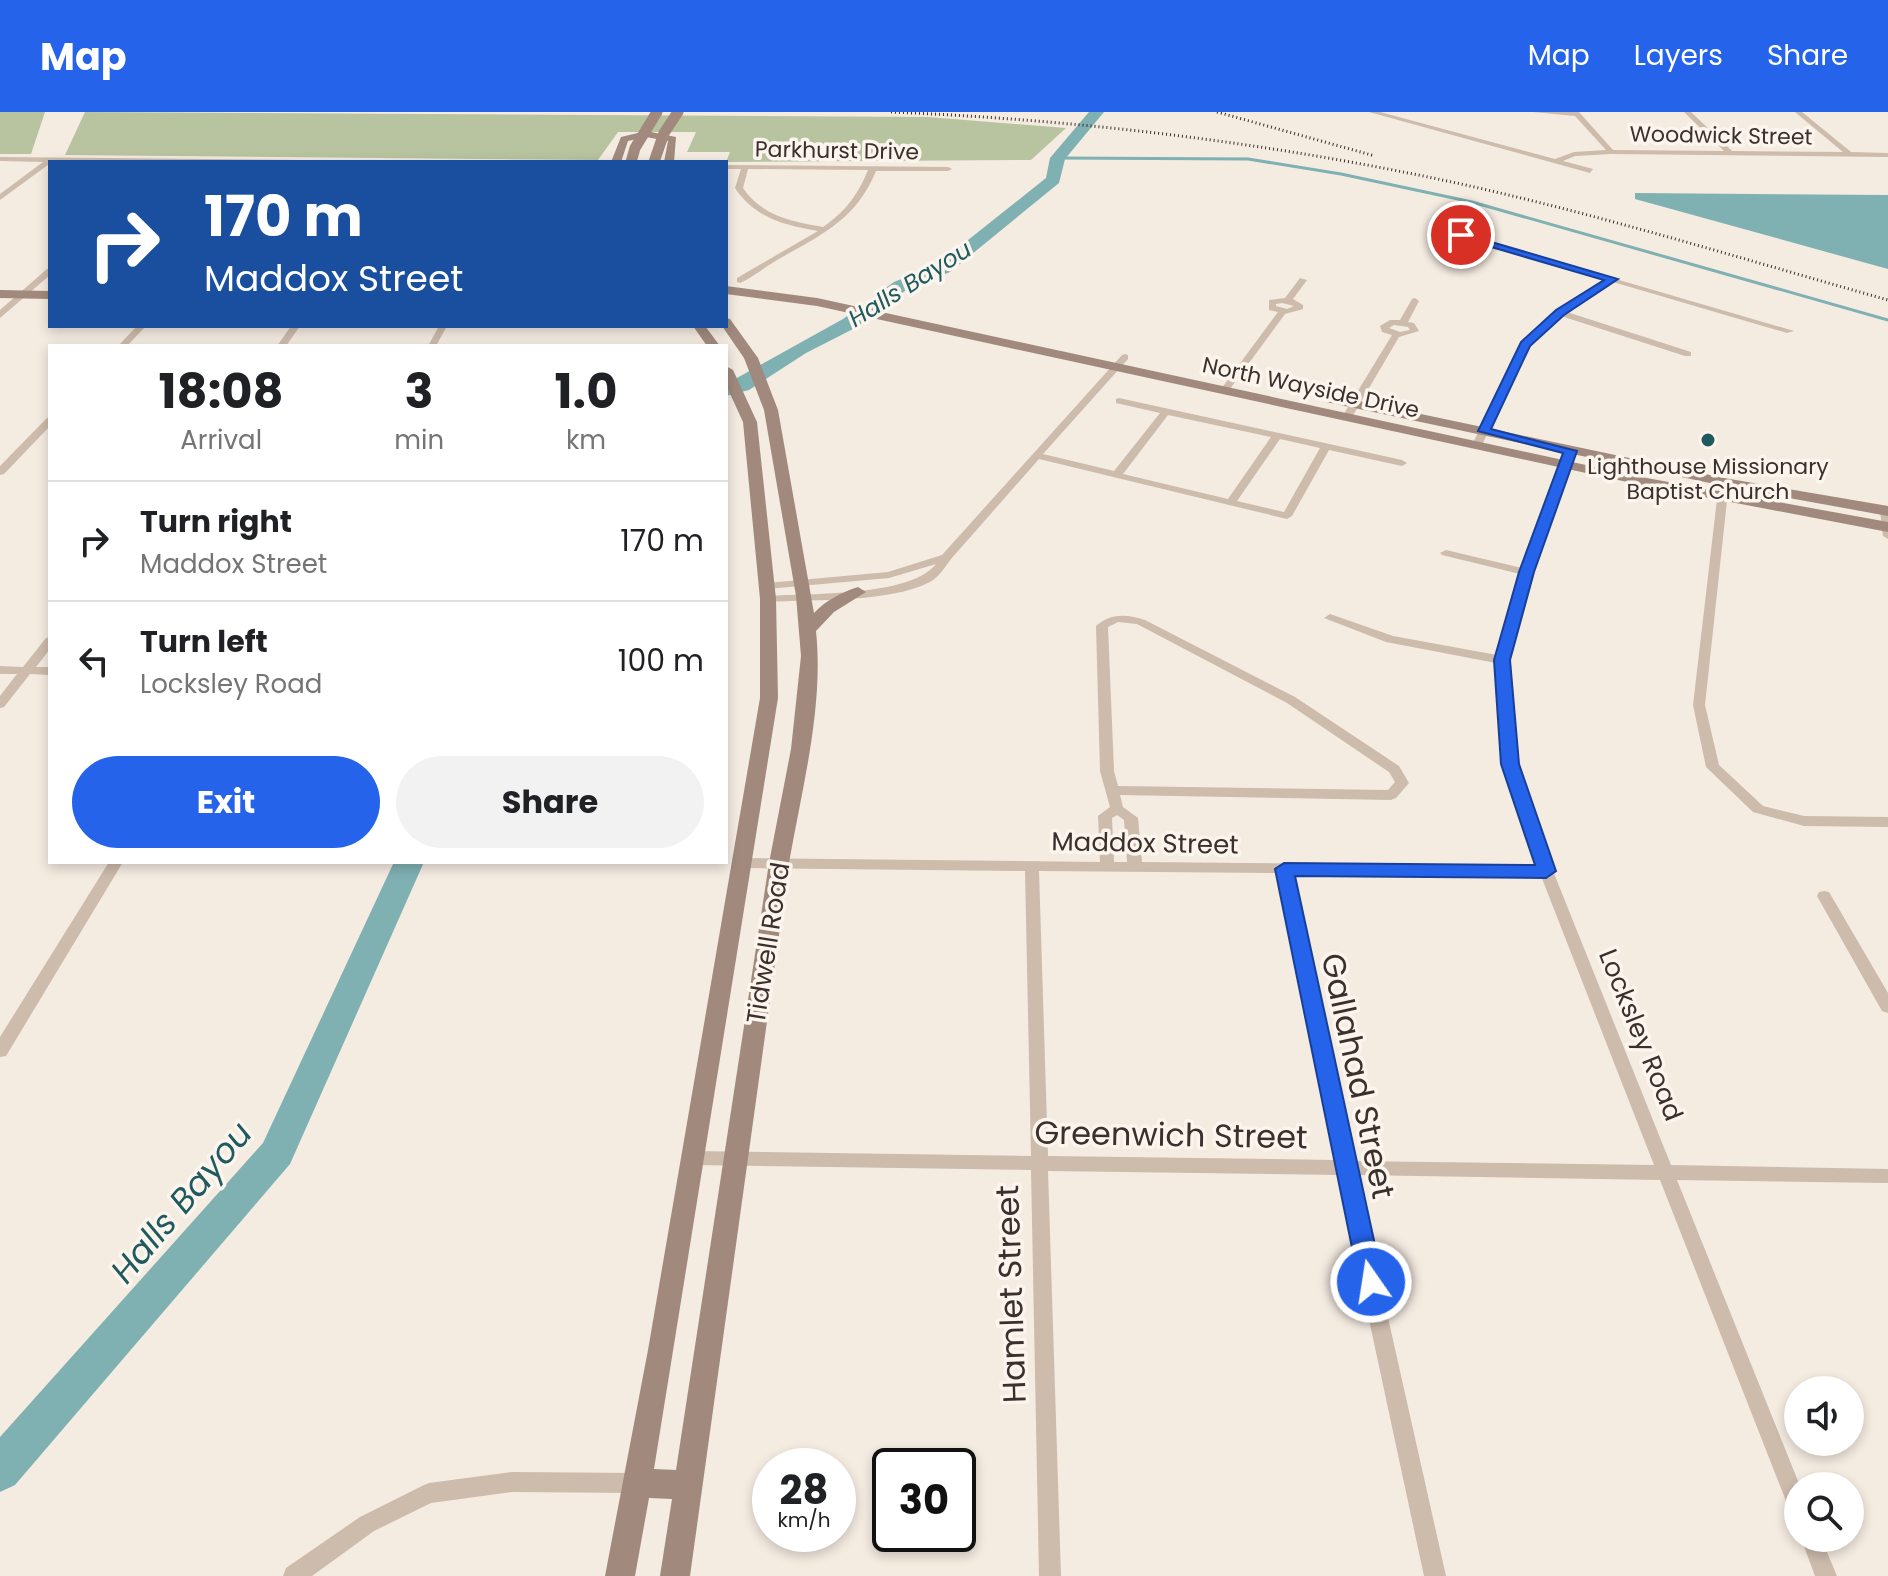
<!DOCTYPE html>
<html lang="en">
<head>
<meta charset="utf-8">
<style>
	body { margin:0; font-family:Poppins,sans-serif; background:#f2f2f2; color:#202124; height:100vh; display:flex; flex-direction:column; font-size:30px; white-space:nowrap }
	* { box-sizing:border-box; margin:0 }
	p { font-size:26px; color:#757577 }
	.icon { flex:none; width:44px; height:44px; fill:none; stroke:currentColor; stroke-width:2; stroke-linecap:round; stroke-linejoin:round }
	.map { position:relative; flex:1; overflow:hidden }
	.panel { position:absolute; left:48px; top:232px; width:680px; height:520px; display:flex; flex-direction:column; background:#fff; border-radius:0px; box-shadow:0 4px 12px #0003 }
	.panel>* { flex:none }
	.banner { position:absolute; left:48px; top:48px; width:680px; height:168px; border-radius:0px; box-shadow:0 4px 12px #0003; background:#1a4fa0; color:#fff; overflow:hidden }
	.fabs { position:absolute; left:1784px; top:1264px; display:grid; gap:16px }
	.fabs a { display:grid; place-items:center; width:80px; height:80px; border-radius:50%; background:#fff; box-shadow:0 4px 12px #0003; font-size:40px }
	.speed { position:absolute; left:752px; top:1336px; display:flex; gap:16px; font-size:40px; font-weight:700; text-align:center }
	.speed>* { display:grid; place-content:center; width:104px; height:104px; border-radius:50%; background:#fff; box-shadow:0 4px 12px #0003; line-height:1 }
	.speed small { font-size:20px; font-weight:400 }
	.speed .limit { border:4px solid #111; border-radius:12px; background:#fff; color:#111 }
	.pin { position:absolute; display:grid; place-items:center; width:68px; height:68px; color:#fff; margin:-34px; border:4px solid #fff; border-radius:50%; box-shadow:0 2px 8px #0007 }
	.me { position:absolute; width:88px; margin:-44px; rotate:347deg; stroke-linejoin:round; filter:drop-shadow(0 0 6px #0008) }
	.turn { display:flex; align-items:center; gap:28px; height:168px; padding:0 24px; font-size:36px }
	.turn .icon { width:104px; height:104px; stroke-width:2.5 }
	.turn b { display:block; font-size:56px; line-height:68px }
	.eta { display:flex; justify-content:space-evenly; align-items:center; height:136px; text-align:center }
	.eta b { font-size:48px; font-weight:700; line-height:56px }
	.cta { display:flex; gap:16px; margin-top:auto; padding:16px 24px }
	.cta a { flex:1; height:92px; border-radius:48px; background:#2563eb; color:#fff; font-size:32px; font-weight:700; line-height:92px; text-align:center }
	.cta a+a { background:#f2f2f2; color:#202124 }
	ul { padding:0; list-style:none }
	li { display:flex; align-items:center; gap:24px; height:120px; padding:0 24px; border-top:2px solid #e0e0e0 }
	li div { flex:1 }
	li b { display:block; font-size:30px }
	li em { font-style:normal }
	header { display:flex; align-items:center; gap:48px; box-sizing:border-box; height:112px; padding:0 40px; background:#2563eb; color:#fff }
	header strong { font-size:38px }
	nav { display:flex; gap:44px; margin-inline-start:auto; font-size:28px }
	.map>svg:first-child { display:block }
	.green { fill:#b8c4a0 }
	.water { fill:#7fb0b2 }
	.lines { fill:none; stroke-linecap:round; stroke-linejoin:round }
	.stream { stroke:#7fb0b2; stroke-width:3 }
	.river { fill:#7fb0b2; fill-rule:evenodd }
	.minor { fill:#cdbbac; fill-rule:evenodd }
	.secondary { fill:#a18a7d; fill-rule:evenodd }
	.rail { stroke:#3b302b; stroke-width:3; stroke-dasharray:1 3; stroke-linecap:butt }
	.secondary-bridge { stroke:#a18a7d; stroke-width:11 }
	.route { fill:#2563eb; stroke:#184099; stroke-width:2 }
	.poi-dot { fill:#1f5a5e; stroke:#fbf5ee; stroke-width:3 }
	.labels { text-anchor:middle; stroke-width:7; stroke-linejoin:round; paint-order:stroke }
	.far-street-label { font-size:22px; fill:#3b302b; stroke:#fbf5ee }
	.far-poi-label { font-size:22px; fill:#3b302b; stroke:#fbf5ee }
	.far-water-label { font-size:24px; font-style:italic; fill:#1f5a5e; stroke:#fbf5ee }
	.street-label { font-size:26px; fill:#3b302b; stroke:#fbf5ee }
	.near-street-label { font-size:32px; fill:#3b302b; stroke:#fbf5ee }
	.near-water-label { font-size:34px; font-style:italic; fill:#1f5a5e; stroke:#fbf5ee }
</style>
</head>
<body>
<header>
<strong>Map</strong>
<nav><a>Map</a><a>Layers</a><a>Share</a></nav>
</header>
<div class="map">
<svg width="1888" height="1464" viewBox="0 0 1888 1464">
	<rect width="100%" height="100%" fill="#f4ebe1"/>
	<g class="green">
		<polygon points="0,0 45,0 31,42 0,42"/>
		<polygon points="85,0 928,5 1066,16 1031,48 726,50 730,40 687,40 696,20 618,20 598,48 65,43"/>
	</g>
	<polygon class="water" points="1635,81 1888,83 1888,157 1635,87"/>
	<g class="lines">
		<polyline class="stream" points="1058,46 1248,47 1341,62 1472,90 1888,208"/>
		<g class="river">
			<polygon points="1089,0 1104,0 1065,47 1059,71 950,160 906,178 857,215 806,241 749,278 726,284 726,272 843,207 894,170 938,152 1046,66 1050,46"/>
			<polygon points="394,750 424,750 290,1052 15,1373 0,1380 0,1325 263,1031"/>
		</g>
		<g class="minor">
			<polygon points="1369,0 1380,0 1555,47 1574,40 1606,38 1575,4 1533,0 1579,0 1613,38 1724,39 1684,0 1691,0 1732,39 1843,40 1795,0 1802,0 1851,40 1888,41 1888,45 1611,42 1575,44 1563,49 1593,57 1590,61"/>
			<polygon points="0,45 301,48 305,50 52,50 0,88 0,82 43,50 0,49"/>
			<path d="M726,53L948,55L952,57L948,59H876C856,108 821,123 777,148C765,155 753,165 740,171L737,170V166L818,119C784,113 755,106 735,76L741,57H726ZM748,57L868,58C858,83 845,100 823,115C792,110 762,104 743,76Z"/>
			<polygon points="1458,121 1794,219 1787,221 1613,170 1567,200 1691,240 1691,244 1685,244 1561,204 1529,233 1482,333 1473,335 1472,333 1522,230 1557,199 1605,168 1458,125"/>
			<polygon points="47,157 50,157 50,163 0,206 0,198"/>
			<path d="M1300,166L1307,168L1293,187L1303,193V197L1285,202L1227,281H1221V277L1278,200L1269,198V188L1285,186ZM1282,191L1294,194L1287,197L1276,194V192Z"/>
			<path d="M1415,186L1419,189L1408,210L1414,211L1419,219L1399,225L1352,305L1344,307L1342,305L1392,223L1382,220L1380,214L1390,208H1400L1412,187ZM1394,213L1408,215L1410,218L1400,220L1389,216Z"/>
			<polygon points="137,214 146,214 127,234 118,234"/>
			<polygon points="291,214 300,214 286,234 277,234"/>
			<polygon points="439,214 447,214 436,234 428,234"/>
			<path d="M1125,242L1128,243V247L1043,342L1114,359L1160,301L1116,291V287L1119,286L1402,348L1407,351L1402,354L1329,338L1292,404L1287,407L1039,347L951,447C945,455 939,465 930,470C889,491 814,487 768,490L762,487L768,484C810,481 910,485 936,452L889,466L767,477L761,474L767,471L888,460L942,443L1122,243ZM1168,303L1271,325L1228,387L1123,362ZM1280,327L1320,336L1284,400L1237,389Z"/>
			<polygon points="50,305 50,314 4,362 0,363 0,354 47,306"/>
			<path d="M1570,336L1575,339L1532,460L1508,548L1517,652L1553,759L1671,1053L1888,1057V1071L1677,1068L1800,1374H1798V1404L1791,1401L1788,1394L1660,1068L1356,1063L1446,1464H1424L1338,1063L1048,1059L1061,1464H1039L1031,1058L693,1053L687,1051L684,1046L687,1041L693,1039L1031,1044L1025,759L742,756L735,751L742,746L1100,750L1098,704L1110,695L1100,659L1096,514C1111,501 1127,502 1145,508L1295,585L1399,654L1409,671L1396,686L1391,688L1120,683L1123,695L1138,706L1142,750L1537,754L1503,652L1496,551L1386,530L1324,506L1330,502L1393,524L1497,543L1520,462L1442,443L1440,441L1446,438L1522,456L1565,339ZM1118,510L1137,512L1287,591L1389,660L1395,670L1388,678L1118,674L1114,659L1108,515ZM1117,703L1124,708L1127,750H1114L1112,706ZM1039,759L1278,761L1335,1048L1048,1044ZM1292,762L1541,764L1654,1053L1352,1049Z"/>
			<polygon points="1724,367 1729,370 1705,593 1719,653 1763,694 1804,704 1888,705 1888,715 1804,714 1753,700 1706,655 1693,593 1719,370"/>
			<polygon points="1885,396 1888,397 1888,427 1883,424 1880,399"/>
			<polygon points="50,525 50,537 36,555 50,555 50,563 30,562 4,595 0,596 0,584 17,562 0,562 0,554 23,555 46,526"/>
			<polygon points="109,750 123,750 6,944 0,945 0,925"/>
			<polygon points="1824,779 1829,780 1888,881 1888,901 1882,899 1817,784 1819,780"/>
			<polygon points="512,1360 636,1361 643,1364 646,1371 643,1378 636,1381 512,1380 431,1391 374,1419 312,1464 283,1464 286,1456 360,1405 422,1374 429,1371"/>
			<polygon points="1801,1426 1821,1426 1837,1464 1815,1464"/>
		</g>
		<g class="secondary">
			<polygon points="646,19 676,25 674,50 664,50 668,29 646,25 628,29 621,50 611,50 621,25"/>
			<polygon points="726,174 817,186 1641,365 1888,410 1888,420 1641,373 817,194 726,182"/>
			<polygon points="0,178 50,179 50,187 0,186"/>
			<path d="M726,206L730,207L758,246L778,298L814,501C825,489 842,480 858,475L866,480L834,500L816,519C824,595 802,676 789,751L690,1464H660L672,1387L649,1386L635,1464H605L648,1238L760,586V487L743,310L726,273V254L733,258L757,310L776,487L778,586L654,1357L676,1358L769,751L791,637L801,544L796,484L764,298L744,246L722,214H726Z"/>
			<polygon points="693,214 705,214 720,234 707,234"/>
			<polygon points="1331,283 1724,366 1888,394 1888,404 1724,374 1326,290 1326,284"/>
		</g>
		<g class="rail">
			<path d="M891,0C1083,8 1273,31 1461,72C1605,104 1746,148 1888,188"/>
			<polyline points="1217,0 1375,44"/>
		</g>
		<g class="secondary-bridge">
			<polyline points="631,50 635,36 657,0"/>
			<polyline points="654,50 664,21 678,0"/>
		</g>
	</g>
	<polygon class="route" points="1457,120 1618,167 1564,203 1530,234 1491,317 1577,339 1534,460 1510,548 1519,652 1556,759 1546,766 1295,764 1383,1170 1380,1178 1371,1181 1363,1178 1359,1170 1275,757 1284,751 1535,753 1501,652 1494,548 1519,460 1563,341 1478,319 1521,230 1556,198 1604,168 1457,125"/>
	<circle class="poi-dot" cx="1708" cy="328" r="8"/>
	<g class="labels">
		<g class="far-street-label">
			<text transform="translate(1721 23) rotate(1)" y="8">Woodwick Street</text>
			<text transform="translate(837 38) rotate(1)" y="8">Parkhurst Drive</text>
			<text transform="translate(1311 275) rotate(12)" y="8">North Wayside Drive</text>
		</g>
		<g class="far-poi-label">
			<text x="1708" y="362">Lighthouse Missionary<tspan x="1708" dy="25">Baptist Church</tspan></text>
		</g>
		<g class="far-water-label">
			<text transform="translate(910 172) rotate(-32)" y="8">Halls Bayou</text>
		</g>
		<g class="street-label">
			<text transform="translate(1145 731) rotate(1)" y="9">Maddox Street</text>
			<text transform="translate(768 831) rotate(-81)" y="9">Tidwell Road</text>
			<text transform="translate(1641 923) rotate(68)" y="9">Locksley Road</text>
		</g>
		<g class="near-street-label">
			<text transform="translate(1358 964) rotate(78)" y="11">Gallahad Street</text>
			<text transform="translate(1171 1023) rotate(1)" y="11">Greenwich Street</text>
			<text transform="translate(1011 1182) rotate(-92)" y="11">Hamlet Street</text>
		</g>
		<g class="near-water-label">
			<text transform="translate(181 1090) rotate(-50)" y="12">Halls Bayou</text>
		</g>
	</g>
</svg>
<div class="fabs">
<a><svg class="icon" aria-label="sound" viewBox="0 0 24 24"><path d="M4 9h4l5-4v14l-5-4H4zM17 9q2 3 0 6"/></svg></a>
<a><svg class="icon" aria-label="search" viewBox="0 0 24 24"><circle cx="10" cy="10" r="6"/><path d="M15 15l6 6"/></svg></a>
</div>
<div class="speed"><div>28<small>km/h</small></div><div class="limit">30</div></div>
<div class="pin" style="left:1461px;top:123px;background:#d93025"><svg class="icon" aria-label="arrive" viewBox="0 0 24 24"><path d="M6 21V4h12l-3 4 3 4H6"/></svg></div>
<svg class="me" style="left:1371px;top:1170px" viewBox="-20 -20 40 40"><circle r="17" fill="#2563eb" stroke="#fff" stroke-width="3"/><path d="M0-11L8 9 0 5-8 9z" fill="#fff"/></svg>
<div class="banner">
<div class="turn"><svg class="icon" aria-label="right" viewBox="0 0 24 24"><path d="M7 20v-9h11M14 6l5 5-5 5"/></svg><div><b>170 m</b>Maddox Street</div></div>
</div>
<section class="panel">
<div class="eta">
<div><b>18:08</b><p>Arrival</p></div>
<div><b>3</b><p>min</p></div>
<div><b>1.0</b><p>km</p></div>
</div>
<ul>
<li><svg class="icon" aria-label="right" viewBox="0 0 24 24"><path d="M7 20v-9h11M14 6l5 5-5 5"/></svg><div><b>Turn right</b><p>Maddox Street</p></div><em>170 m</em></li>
<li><svg class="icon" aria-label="left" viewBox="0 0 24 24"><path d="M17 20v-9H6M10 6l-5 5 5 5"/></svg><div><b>Turn left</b><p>Locksley Road</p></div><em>100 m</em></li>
</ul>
<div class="cta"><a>Exit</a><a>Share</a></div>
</section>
</div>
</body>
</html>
